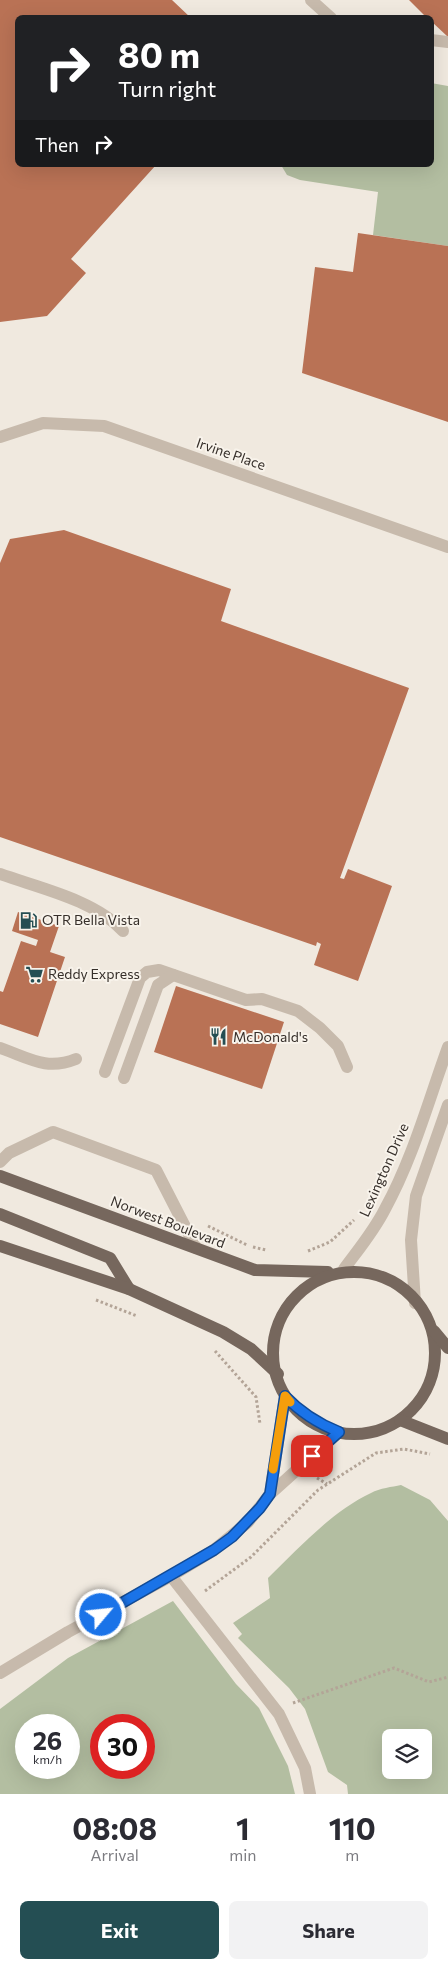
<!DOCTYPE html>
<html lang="en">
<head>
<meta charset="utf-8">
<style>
	body { margin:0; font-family:Commissioner,sans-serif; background:#f2f2f3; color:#2b2b33; height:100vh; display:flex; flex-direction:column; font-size:19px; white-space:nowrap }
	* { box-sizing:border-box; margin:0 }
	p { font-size:16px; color:#7c7c81 }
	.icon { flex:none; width:28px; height:28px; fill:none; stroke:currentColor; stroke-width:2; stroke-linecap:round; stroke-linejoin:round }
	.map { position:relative; height:1794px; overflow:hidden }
	.side { display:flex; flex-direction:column; background:#fff; flex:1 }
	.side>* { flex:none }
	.top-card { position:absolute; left:15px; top:15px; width:419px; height:152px; border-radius:8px; box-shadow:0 5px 20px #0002; background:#202124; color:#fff; overflow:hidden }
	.fabs { position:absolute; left:382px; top:1729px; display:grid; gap:10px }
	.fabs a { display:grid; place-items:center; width:50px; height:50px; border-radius:8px; background:#fff; box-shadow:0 5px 20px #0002; font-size:25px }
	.speed { position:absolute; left:15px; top:1714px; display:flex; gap:10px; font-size:25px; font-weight:700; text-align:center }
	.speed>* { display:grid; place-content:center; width:65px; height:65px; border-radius:50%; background:#fff; box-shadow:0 5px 20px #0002; line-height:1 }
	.speed small { font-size:12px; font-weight:400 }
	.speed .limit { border:8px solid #d22; background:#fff; color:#111 }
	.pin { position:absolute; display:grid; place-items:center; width:42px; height:42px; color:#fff; margin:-21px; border-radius:10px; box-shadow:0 2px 8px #0006 }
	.me { position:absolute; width:55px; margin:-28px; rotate:62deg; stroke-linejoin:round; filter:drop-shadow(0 0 4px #0008) }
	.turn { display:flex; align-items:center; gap:18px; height:105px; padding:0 20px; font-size:22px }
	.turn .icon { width:65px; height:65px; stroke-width:2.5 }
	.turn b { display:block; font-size:35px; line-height:42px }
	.then { display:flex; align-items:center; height:48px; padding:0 20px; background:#0003; gap:10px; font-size:19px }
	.eta { display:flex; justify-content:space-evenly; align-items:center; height:85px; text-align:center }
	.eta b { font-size:30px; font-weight:700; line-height:35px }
	.primary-button { display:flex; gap:10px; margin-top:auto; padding:10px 20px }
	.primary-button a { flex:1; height:58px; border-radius:8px; background:#244e53; color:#fff; font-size:20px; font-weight:700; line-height:58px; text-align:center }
	.primary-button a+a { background:#f2f2f3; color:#2b2b33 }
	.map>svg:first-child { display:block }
	.green { fill:#b3bea1; fill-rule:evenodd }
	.building { fill:#b97255 }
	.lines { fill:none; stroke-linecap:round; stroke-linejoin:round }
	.path { stroke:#b3a497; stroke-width:3; stroke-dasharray:2.5 2.5; stroke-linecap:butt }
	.lane { stroke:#c7baac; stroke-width:12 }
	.street { stroke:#c7baac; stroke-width:12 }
	.primary { stroke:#76675d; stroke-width:12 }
	.route-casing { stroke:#114b97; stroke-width:12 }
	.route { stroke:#1a73e8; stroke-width:9 }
	.slow { stroke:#f59e0b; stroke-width:9 }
	.labels { text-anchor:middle; stroke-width:4; stroke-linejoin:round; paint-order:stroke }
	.street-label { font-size:14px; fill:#362f2a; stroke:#f8f3eb }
	.poi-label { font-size:14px; fill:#362f2a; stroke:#f8f3eb; text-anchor:start }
</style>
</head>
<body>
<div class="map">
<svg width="448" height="1794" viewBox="0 0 448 1794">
	<rect width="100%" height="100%" fill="#f0e9df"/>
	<g class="green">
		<polygon points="431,83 448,86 448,246 373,235 378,192 300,180 287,175 281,165 431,165"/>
		<path d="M401,1485L430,1500L448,1521V1794H348L347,1785L328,1772L305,1709L289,1688L238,1638L242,1634L233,1623L270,1598L268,1578C299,1548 331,1512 371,1493C380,1488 392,1487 401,1485ZM391,1738H424V1770H391Z"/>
		<path d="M173,1601L236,1684L259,1708L288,1766L295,1794H0V1709L68,1658ZM26,1725H69V1768H26ZM101,1725H144V1768H101Z"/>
	</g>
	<g class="building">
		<polygon points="0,0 172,0 191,18 18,18 18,165 156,165 71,259 86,273 47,316 0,322"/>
		<polygon points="409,0 448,0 448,37 431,21 431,18 427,18"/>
		<polygon points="358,233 448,246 448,422 302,373 315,267 353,272"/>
		<polygon points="64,530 231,589 221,621 409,688 340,878 344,879 348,869 392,886 358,981 314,965 321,944 317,942 316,946 0,837 0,563 10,539"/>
		<polygon points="18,912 59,926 50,952 65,957 38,1037 0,1024 0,991 3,992 21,941 36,946 38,940 12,931"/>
		<polygon points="176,986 284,1022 262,1089 154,1052"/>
	</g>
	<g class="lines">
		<g class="path">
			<polyline points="208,1226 247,1245"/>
			<polyline points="253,1247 266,1250"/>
			<polyline points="308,1251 330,1242 354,1220"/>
			<polyline points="96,1300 137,1316"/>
			<polyline points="215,1351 256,1397 260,1424"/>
			<polyline points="317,1478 327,1484"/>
			<polyline points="205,1591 251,1557 318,1490 376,1453 404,1449 430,1454"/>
			<polyline points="293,1703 394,1668 429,1682 448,1677"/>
		</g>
		<g class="lane">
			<polyline points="311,0 331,18"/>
			<polyline points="431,40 448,42"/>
			<path d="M0,874C39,888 95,900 123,931"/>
			<path d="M0,1048C29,1058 46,1071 76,1059"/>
			<polyline points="105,1072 140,978 147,972 159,970 246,1000 262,999 298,1011 320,1028 338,1046 347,1067"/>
			<polyline points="124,1078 158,985 173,975"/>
			<polyline points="0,1162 9,1153 53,1132 156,1170 196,1248"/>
			<polyline points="171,1576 279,1714 305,1768 310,1794"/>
		</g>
		<g class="street">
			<polyline points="0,437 43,423 104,426 448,547"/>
			<path d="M344,1269C358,1250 374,1231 385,1209C413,1158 428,1102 448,1047"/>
			<polyline points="415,1303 411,1240 416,1196 448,1105"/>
			<polyline points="270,1494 285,1396"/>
			<polyline points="0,1673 68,1632 171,1576 214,1550 248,1522 270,1494 339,1432"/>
		</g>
		<g class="primary">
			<polyline points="0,1176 255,1270 328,1272"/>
			<polyline points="0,1214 110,1258 129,1289"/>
			<polyline points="0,1246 129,1289 223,1332 251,1349 278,1374"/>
			<circle cx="354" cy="1353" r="81"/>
			<polyline points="434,1331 448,1348"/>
			<polyline points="400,1420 448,1439"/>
		</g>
	</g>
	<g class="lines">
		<defs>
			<path id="route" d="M101,1615L214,1550L232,1537L260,1508L270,1494L285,1396C301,1413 317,1423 339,1432L312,1456"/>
		</defs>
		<use href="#route" class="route-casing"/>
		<use href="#route" class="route"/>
		<polyline class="slow" points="273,1469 285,1396 290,1402"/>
	</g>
	<defs>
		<symbol id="fuel-bare" viewBox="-9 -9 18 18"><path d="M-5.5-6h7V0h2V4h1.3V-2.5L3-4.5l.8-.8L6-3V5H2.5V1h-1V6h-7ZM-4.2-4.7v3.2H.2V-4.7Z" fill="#244e53" stroke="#f8f3eb" stroke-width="2.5" paint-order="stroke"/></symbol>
		<symbol id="supermarket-bare" viewBox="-9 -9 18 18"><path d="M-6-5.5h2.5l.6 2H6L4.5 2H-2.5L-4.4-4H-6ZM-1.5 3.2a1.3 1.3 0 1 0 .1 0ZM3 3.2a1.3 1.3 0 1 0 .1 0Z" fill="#244e53" stroke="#f8f3eb" stroke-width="2.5" paint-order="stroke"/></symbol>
		<symbol id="restaurant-bare" viewBox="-9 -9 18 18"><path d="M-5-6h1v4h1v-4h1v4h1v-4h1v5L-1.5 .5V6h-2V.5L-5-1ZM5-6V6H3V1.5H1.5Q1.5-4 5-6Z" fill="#244e53" stroke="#f8f3eb" stroke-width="2.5" paint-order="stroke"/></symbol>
	</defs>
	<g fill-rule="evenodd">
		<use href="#fuel-bare" x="16" y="908" width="25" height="25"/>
		<use href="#supermarket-bare" x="22" y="962" width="25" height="25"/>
		<use href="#restaurant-bare" x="206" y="1024" width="25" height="25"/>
	</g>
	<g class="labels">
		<g class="street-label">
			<text transform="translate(231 454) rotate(19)" y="5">Irvine Place</text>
			<text transform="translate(384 1170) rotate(-66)" y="5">Lexington Drive</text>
			<text transform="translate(168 1222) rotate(21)" y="5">Norwest Boulevard</text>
		</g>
		<g class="poi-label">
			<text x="42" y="925">OTR Bella Vista</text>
			<text x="48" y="979">Reddy Express</text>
			<text x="233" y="1042">McDonald's</text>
		</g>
	</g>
</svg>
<div class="fabs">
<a><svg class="icon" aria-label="layers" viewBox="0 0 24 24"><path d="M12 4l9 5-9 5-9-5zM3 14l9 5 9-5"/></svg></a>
</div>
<div class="speed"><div>26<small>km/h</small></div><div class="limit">30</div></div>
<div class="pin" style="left:312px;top:1456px;background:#d93025"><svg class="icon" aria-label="arrive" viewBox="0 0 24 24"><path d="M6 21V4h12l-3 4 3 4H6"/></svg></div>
<svg class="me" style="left:101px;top:1615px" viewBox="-20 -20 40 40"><circle r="17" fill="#1a73e8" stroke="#fff" stroke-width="3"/><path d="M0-11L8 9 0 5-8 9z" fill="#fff"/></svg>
<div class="top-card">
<div class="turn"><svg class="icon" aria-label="right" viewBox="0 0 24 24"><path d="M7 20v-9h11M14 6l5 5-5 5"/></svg><div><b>80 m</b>Turn right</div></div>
<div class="then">Then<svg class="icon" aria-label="right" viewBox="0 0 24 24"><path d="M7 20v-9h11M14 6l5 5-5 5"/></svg></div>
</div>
</div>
<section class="side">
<div class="eta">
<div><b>08:08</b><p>Arrival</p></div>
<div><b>1</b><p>min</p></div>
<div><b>110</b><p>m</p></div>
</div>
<div class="primary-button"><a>Exit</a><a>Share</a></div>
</section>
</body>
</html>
